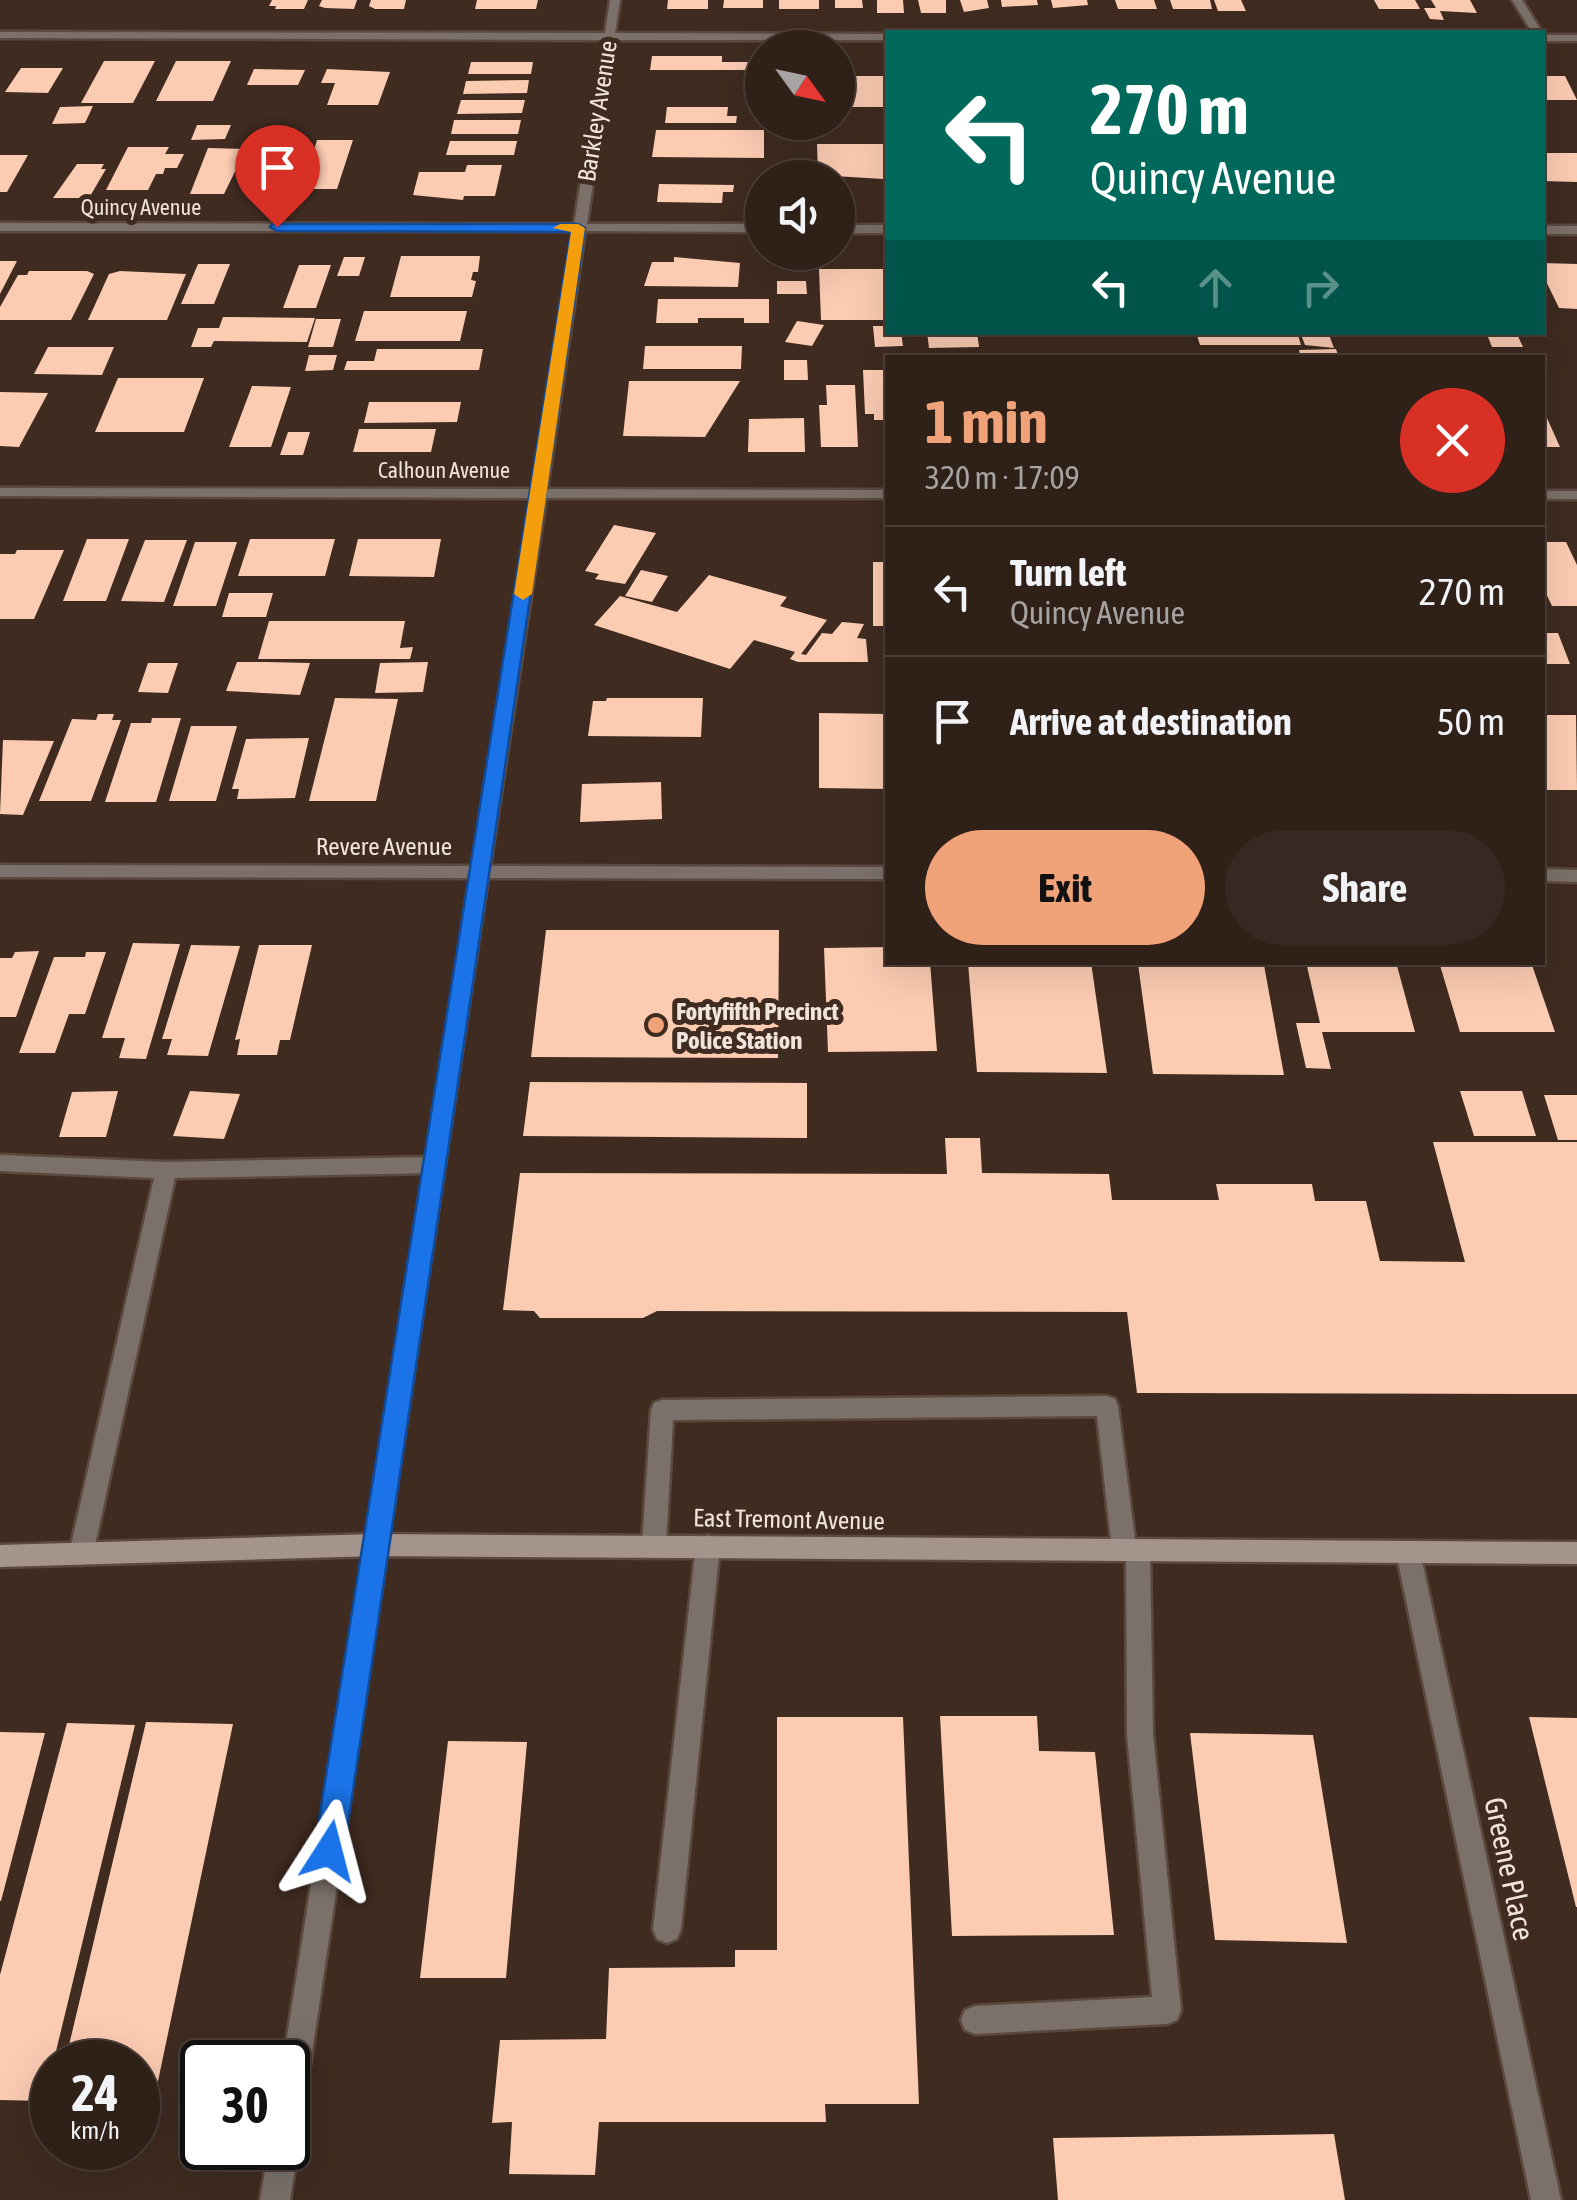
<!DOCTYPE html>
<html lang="en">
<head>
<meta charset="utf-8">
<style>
	body { margin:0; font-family:"Asap Condensed",sans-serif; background:#372821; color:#f1f3f6; height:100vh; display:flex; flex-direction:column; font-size:38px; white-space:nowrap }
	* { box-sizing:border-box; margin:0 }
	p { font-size:32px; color:#a7a3a2 }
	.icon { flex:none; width:55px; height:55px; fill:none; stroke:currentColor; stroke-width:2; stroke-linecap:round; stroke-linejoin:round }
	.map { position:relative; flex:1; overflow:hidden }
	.side { position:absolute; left:885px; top:355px; width:660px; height:610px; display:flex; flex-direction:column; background:#2f2018; border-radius:0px; box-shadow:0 10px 40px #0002,0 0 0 2px #4a3e37 }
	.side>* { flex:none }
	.top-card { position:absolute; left:885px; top:30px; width:660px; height:305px; border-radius:0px; box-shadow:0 10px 40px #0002,0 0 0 2px #4a3e37; background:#00695c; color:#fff; overflow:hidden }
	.needle { width:65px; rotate:123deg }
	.fabs { position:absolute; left:745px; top:30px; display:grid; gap:20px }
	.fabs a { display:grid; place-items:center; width:110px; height:110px; border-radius:50%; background:#2f2018; box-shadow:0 10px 40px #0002,0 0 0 2px #4a3e37; font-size:50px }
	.speed { position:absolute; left:30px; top:2040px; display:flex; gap:20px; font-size:50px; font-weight:700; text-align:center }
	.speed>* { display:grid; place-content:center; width:130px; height:130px; border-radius:50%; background:#2f2018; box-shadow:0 10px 40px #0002,0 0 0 2px #4a3e37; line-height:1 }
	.speed small { font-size:25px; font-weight:400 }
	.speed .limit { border:5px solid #111; border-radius:15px; background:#fff; color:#111 }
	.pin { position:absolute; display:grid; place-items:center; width:85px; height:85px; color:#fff; margin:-102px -42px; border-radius:50% 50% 50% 0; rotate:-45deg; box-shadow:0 0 10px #0007 }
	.pin .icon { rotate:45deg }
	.me { position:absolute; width:110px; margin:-55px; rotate:9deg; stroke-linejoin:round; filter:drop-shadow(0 0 8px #0008) }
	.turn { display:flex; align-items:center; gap:35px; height:210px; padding:0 40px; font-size:45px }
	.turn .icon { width:130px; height:130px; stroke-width:2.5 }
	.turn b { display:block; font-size:70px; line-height:85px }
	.lanes { display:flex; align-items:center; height:95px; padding:0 40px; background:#0003; justify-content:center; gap:50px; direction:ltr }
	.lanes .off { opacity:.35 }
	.round { display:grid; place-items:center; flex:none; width:105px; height:105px; border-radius:52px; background:#372821 }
	.summary { display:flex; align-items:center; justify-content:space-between; height:170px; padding:0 40px }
	h1 { font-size:60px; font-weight:700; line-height:75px; color:#f0a278 }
	.cta { display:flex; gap:20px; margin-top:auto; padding:20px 40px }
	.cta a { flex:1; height:115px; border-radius:60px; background:#f0a278; color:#111; font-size:40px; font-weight:700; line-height:115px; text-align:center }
	.cta a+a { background:#372821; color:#f1f3f6 }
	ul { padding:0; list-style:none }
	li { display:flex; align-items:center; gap:30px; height:130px; padding:0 40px; border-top:2px solid #4a3e37 }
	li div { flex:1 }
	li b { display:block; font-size:38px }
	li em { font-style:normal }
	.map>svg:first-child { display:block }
	.building { fill:#fbcbb2 }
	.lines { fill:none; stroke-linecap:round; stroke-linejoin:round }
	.service-casing { stroke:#5b493e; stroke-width:5 }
	.minor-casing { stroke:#5b493e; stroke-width:5 }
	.secondary-casing { stroke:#5b493e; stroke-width:5 }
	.service { fill:#7b706a; fill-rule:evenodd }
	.minor { fill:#7b706a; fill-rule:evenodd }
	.secondary { fill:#a5948b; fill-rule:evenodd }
	.route { fill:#1a73e8; stroke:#114b97; stroke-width:2.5 }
	.slow { fill:#f59e0b }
	.poi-dot { fill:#f0a278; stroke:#3f2b20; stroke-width:4 }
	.labels { text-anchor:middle; stroke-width:10; stroke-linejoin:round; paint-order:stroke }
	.far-street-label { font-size:22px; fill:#f1e4dd; stroke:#3f2b20 }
	.street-label { font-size:25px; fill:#f1e4dd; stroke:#3f2b20 }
	.poi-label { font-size:25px; font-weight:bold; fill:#f1e4dd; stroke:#3f2b20; text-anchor:start }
	.near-street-label { font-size:30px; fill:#f1e4dd; stroke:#3f2b20 }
</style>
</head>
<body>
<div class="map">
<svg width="1577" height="2200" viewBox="0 0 1577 2200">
	<rect width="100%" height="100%" fill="#3f2b20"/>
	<g class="building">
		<polygon points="272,0 308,0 304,9 275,9 276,6 269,6"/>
		<polygon points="322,0 357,0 354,9 325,8 319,6"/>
		<polygon points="371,0 406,0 404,9 375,9 369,6"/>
		<polygon points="477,0 538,0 536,9 475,9"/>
		<polygon points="668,0 708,0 708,9 667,9"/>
		<polygon points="724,0 763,0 763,8 723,8"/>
		<rect x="779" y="0" width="40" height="9"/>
		<polygon points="835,0 862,0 863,8 835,8"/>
		<polygon points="877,0 903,0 904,13 877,13"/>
		<polygon points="918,0 946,0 946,13 921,13"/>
		<polygon points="960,0 987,0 989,8 964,12"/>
		<polygon points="1001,0 1037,0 1038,5 1002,7"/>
		<polygon points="1051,0 1087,0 1088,5 1053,8"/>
		<polygon points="1115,0 1154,0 1157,9 1118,9"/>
		<polygon points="1170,0 1210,0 1212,9 1173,9"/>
		<polygon points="1214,0 1241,0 1246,11 1218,11"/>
		<polygon points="1374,0 1415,0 1420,9 1379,9"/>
		<polygon points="1431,0 1470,0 1477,13 1440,11 1444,20 1430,19 1424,8 1436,8"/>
		<polygon points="652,56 722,56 722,62 762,62 762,70 650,70"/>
		<polygon points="104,61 155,61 133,103 81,103"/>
		<polygon points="176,61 231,61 213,101 156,101"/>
		<polygon points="471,62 533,62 531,74 468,74"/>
		<polygon points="21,68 63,68 48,93 5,92"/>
		<polygon points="254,69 305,70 298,85 247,85"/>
		<polygon points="327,69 390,72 378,105 327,105 335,83 321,83"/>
		<polygon points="844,76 888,76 888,107 838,107 838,79"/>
		<polygon points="1542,76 1565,76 1577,100 1542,100"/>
		<polygon points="529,80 527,93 463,94 466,81"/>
		<polygon points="461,100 525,100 522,113 457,114"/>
		<polygon points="93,106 85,123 52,124 60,107"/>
		<polygon points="667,107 728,107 727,116 737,116 736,123 665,123"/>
		<polygon points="454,120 521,120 518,134 451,134"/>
		<polygon points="197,125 231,125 225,139 191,140"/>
		<polygon points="656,130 764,130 764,158 652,157"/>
		<polygon points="317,140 353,140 337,189 260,189 275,150 314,150"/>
		<polygon points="450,141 517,141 514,155 446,155"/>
		<polygon points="817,144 888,144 888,175 883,179 818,175"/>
		<polygon points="128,147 169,147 165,154 184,154 177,168 165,168 163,174 156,174 148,190 106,190"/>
		<polygon points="208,148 246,149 224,194 190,194"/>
		<polygon points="1542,153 1577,153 1577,182 1542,181"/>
		<polygon points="0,155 28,155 7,192 0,192"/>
		<polygon points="77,164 104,164 101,169 106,169 89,198 53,198"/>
		<polygon points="467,165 502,165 495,196 464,196 463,200 413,195 419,172 465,172"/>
		<polygon points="659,184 734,185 733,192 723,192 722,203 657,202"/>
		<polygon points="401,256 480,256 478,272 473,272 471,280 476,281 472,297 390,297"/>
		<polygon points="344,257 365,257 359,276 337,276"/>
		<polygon points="674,257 740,263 738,287 644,286 652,262 674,262"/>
		<polygon points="0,261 17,261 0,294"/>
		<polygon points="1542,263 1577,264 1577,309 1559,308 1542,273"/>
		<polygon points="198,264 230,264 214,304 181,304"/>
		<polygon points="299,265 331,265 316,308 283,308"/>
		<polygon points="819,269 887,269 888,320 821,320"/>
		<polygon points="29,271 87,271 94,274 71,320 0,320 0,307 18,275 27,275"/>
		<polygon points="120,271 186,274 167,320 88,320 109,274"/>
		<polygon points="777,281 806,281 807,294 777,294"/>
		<polygon points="658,299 769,299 769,323 744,323 744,318 698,318 698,323 656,323"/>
		<polygon points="364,311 467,311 460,341 355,341"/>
		<polygon points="223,317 315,318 307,342 214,341 211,347 191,347 198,328 219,328"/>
		<polygon points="316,319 341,319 333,347 308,347"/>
		<polygon points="797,321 824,325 812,346 785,342"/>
		<polygon points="873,326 888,326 888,332 901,332 903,346 875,347"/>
		<polygon points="927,332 977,332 979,347 929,348"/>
		<polygon points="1196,332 1297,332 1301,345 1200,345"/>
		<polygon points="1300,332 1328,332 1334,348 1305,345"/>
		<polygon points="1486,332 1516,332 1523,347 1492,347"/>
		<polygon points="645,346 742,346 741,369 643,369"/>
		<polygon points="48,347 114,347 102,375 34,374"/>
		<polygon points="377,349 483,349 479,370 344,370 347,361 374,361"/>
		<polygon points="1336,349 1339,358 1301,358 1299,350"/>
		<polygon points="309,355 337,355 333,370 305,371"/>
		<polygon points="784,360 807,360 808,380 784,380"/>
		<polygon points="863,370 888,370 888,420 874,420 874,414 865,414"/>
		<polygon points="118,378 204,378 184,432 95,432"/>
		<polygon points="629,381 740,381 705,437 623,436"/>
		<polygon points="826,385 855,385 858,447 821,447 819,405 827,405"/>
		<polygon points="252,386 291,387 271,447 229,447"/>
		<polygon points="0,392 48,393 19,447 0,446"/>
		<polygon points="369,402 461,402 457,422 364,423"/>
		<polygon points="1542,407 1560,447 1542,447"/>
		<polygon points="804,418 805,452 748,452 749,419"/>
		<polygon points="359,429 436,429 431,452 353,452"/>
		<polygon points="288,432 310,432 303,455 280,455"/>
		<polygon points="614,525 656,533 625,584 595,579 599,574 585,571"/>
		<polygon points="87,539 129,539 106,601 63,601"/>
		<polygon points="250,539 335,539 325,576 238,576"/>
		<polygon points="358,539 441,539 434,577 349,576"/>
		<polygon points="145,540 187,540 164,602 121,601"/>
		<polygon points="195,542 237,542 216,606 173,606"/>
		<polygon points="1542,542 1566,542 1577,565 1577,606 1552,606 1542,585"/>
		<polygon points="883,549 888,549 888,626 873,626 873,562 883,562"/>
		<polygon points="17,550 64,550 34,619 0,619 0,554 15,554"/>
		<polygon points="641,570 668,576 652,602 625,596"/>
		<polygon points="709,575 787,597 780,606 827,620 801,654 806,655 822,633 832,634 842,622 864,624 857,638 866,639 868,662 798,662 790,659 795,652 754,640 730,669 594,625 620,596 677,612"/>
		<polygon points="229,593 273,593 266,617 222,617"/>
		<polygon points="269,621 405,621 400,648 413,647 410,659 258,659"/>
		<polygon points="1542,633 1558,633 1570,664 1542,664"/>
		<polygon points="237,662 266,662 310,663 300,695 226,691"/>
		<polygon points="428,662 423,692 375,693 380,663"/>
		<polygon points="148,663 178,663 168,693 138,692"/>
		<polygon points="335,698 398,699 376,801 309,801"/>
		<polygon points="607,698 703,698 701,737 588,736 593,701 606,701"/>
		<polygon points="819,713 888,714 888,789 819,788"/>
		<polygon points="98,714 114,714 112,720 121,720 91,801 39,801 72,719 96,720"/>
		<polygon points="1542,715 1576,715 1577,790 1542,790"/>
		<polygon points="152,718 181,718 156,802 105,802 131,723 151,723"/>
		<polygon points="191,726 237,726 216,801 169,801"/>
		<polygon points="309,738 295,798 237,799 239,789 232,789 246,739"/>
		<polygon points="3,740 54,741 23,815 0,814"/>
		<polygon points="661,782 662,819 580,822 582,784"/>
		<polygon points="546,930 779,930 778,1058 531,1057"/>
		<polygon points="133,943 180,944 146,1059 119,1058 125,1038 102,1038"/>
		<polygon points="191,945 240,946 208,1056 167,1055 172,1039 162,1039"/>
		<polygon points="259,945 312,945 290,1040 280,1040 277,1055 237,1055 240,1039 235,1040"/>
		<polygon points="888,947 888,962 930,962 937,1051 828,1052 824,948"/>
		<polygon points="39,951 16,1017 0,1017 0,958 12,958 15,952"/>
		<polygon points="86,952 106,952 85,1014 69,1014 55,1053 19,1053 54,957 85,957"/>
		<polygon points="1091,962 1107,1073 977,1072 968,963"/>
		<polygon points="1306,962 1396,962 1415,1032 1322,1032 1331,1069 1306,1068 1296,1023 1320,1023"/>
		<polygon points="1439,962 1531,962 1555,1032 1460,1032"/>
		<polygon points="1138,964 1264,965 1284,1075 1153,1074"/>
		<polygon points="530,1082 807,1083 807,1138 523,1136"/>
		<polygon points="118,1091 106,1137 59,1137 72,1092"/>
		<polygon points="190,1091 240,1094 224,1139 173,1136"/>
		<polygon points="1460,1091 1522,1091 1536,1136 1474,1136"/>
		<polygon points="1544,1095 1577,1095 1577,1140 1558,1140"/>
		<polygon points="945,1138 980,1138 982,1173 1109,1174 1112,1200 1219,1200 1216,1184 1312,1184 1315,1201 1366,1201 1380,1261 1465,1262 1433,1142 1577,1142 1577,1394 1137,1393 1127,1312 657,1311 643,1318 540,1318 534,1311 503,1310 520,1173 947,1174"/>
		<polygon points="940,1716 1037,1716 1039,1751 1095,1752 1114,1935 952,1936"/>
		<polygon points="777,1717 903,1717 919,2104 825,2104 826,2122 599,2122 595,2175 509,2174 512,2122 492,2123 500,2040 606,2039 609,1968 735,1967 735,1950 777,1950"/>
		<polygon points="1529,1717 1577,1718 1577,1907 1576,1907"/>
		<polygon points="146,1722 233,1724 157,2086 145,2084 139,2111 138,2062 65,2062"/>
		<polygon points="67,1723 135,1725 44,2101 0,2100 0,1975"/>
		<polygon points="0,1732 45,1733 1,1901 0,1901"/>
		<polygon points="1190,1733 1313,1735 1347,1943 1215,1940"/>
		<polygon points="448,1741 527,1742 506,1978 420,1978"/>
		<polygon points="1334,2134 1345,2200 1058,2200 1053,2138"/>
	</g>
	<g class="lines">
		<defs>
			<g id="service">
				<polygon points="1512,0 1522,0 1542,32 1532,32"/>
				<polygon points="0,1155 166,1162 433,1157 440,1159 443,1165 440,1171 433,1173 175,1178 93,1554 89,1562 81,1565 73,1562 69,1554 154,1178 0,1171"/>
				<polygon points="1107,1396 1115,1399 1118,1406 1135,1540 1146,1542 1150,1550 1153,1734 1181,2010 1177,2020 1167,2024 975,2034 965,2030 961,2020 965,2010 975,2006 1152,1997 1127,1734 1126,1560 1116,1558 1112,1550 1097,1416 673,1420 666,1545 662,1553 654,1556 646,1553 642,1545 651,1410 654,1403 662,1400"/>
				<polygon points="708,1535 716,1538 720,1546 681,1929 677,1939 667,1943 657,1939 653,1929 696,1546 700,1538"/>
			</g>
			<g id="minor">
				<polygon points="610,0 620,0 615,33 888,34 888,40 614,40 587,224 762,224 762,232 585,231 547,489 888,490 888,498 546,498 490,866 888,867 888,879 488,878 302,2119 298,2129 288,2133 288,2062 283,2062 470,878 0,877 0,865 472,866 531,498 0,496 0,488 532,489 573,231 0,231 0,223 574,224 604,40 0,38 0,32 605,33"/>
				<rect x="1542" y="35" width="35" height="6"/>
				<rect x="838" y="225" width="50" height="8"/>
				<rect x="1542" y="226" width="35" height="8"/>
				<rect x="1542" y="491" width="35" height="8"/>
				<polygon points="1542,869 1577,870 1577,882 1542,881"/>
				<polygon points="1408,1541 1416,1544 1420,1552 1561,2200 1531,2200 1396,1552 1400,1544"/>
				<polygon points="288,2135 293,2138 298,2148 290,2200 260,2200 269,2148 288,2148"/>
			</g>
			<polygon id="secondary" points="376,1534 1577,1542 1577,1564 376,1556 0,1567 0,1545"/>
		</defs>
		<use href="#service" class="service-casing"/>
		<use href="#minor" class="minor-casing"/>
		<use href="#secondary" class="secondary-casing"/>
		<use href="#service" class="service"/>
		<use href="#minor" class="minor"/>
		<use href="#secondary" class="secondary"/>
	</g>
	<polygon class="route" points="272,224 578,224 585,228 344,1851 339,1862 329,1866 318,1862 314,1851 571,232 277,231 270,227"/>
	<polygon class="slow" points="578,224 585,228 532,594 523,600 514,594 571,232 553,228 560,224"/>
	<circle class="poi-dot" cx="656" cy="1025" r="10"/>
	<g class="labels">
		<g class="far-street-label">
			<text x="141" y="215">Quincy Avenue</text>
			<text x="444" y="478">Calhoun Avenue</text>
		</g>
		<g class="street-label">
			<text transform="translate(597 111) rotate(-81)" y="9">Barkley Avenue</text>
			<text x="384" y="855">Revere Avenue</text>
			<text transform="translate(789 1519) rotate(1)" y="9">East Tremont Avenue</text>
		</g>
		<g class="poi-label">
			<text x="676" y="1020">Fortyfifth Precinct<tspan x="676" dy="29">Police Station</tspan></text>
		</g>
		<g class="near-street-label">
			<text transform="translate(1509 1869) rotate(78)" y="10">Greene Place</text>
		</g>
	</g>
</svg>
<div class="fabs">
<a><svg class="needle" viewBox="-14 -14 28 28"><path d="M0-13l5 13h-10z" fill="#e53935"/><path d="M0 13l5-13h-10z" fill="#a7a3a2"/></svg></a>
<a><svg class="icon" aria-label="sound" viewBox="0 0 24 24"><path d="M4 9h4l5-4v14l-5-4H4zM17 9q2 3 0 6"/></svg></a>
</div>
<div class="speed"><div>24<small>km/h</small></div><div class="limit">30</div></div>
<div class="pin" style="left:277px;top:227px;background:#d93025"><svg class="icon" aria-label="arrive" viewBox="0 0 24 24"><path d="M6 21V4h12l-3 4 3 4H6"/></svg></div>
<svg class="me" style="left:329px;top:1851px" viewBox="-20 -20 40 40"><path d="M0-17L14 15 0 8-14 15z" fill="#1a73e8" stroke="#fff" stroke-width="4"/></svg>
<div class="top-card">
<div class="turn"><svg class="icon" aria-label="left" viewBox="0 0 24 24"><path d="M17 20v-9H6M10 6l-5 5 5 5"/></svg><div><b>270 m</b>Quincy Avenue</div></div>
<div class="lanes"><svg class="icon" aria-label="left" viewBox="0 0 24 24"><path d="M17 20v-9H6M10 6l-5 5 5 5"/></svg><svg class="icon off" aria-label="ahead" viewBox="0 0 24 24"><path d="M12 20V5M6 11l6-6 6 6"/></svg><svg class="icon off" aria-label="right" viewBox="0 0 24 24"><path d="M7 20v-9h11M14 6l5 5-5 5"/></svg></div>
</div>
<section class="side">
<div class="summary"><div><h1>1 min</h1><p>320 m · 17:09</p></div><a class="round" style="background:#d93025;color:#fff"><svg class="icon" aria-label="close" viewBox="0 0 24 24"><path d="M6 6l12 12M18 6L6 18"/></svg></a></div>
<ul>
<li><svg class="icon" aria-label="left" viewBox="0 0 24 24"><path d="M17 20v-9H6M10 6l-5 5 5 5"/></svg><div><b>Turn left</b><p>Quincy Avenue</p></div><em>270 m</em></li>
<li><svg class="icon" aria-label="arrive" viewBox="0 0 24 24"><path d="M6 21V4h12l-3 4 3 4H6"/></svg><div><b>Arrive at destination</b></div><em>50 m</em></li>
</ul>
<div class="cta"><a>Exit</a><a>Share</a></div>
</section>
</div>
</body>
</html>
